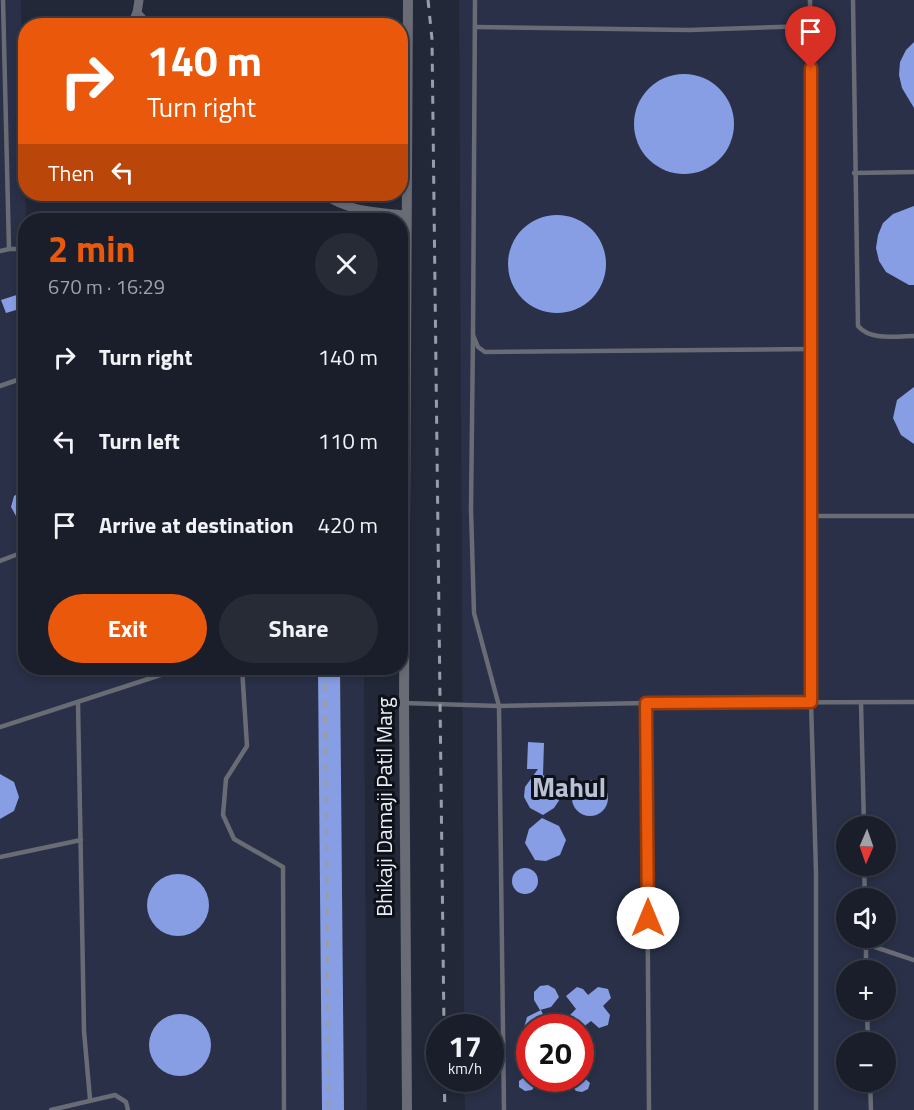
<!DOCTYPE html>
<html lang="en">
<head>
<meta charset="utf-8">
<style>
	body { margin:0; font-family:"Titillium Web",sans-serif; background:#272b36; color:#f1f3f6; height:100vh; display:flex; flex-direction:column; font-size:22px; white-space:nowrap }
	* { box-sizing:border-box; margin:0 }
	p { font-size:20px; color:#9fa2a8 }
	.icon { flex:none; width:33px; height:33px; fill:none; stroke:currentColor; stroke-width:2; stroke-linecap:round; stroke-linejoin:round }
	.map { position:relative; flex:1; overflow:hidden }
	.panel { position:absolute; left:18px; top:213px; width:390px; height:462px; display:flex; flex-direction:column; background:#1a1e2a; border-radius:24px; box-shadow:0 3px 9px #0003,0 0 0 2px #383c47 }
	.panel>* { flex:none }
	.top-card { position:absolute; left:18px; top:18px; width:390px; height:183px; border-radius:24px; box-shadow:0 3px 9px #0003,0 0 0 2px #383c47; background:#ea580c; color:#fff; overflow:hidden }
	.needle { width:39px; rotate:182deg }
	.fabs { position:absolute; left:836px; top:816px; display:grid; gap:12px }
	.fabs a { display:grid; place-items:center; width:60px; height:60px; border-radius:50%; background:#1a1e2a; box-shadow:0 3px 9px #0003,0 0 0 2px #383c47; font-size:30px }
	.speed { position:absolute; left:426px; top:1014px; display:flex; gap:12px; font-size:30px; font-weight:700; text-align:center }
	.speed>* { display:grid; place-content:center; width:78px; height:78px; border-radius:50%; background:#1a1e2a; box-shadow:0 3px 9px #0003,0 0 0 2px #383c47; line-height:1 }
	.speed small { font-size:15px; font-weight:400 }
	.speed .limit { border:9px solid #d22; background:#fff; color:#111 }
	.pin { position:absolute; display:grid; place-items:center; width:51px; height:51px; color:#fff; margin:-62px -26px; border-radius:50% 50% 50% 0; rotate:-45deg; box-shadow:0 0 6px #0007 }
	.pin .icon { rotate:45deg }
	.me { position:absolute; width:66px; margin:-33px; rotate:0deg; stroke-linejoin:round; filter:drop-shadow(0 0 4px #0008) }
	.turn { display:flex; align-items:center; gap:21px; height:126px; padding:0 30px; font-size:27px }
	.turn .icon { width:78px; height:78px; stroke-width:2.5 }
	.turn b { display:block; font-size:42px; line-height:51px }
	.then { display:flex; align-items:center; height:57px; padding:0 30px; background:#0003; gap:12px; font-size:22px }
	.round { display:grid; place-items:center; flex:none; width:63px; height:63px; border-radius:32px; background:#272b36 }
	.head { display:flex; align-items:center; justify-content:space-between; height:102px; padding:0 30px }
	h1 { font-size:36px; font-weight:700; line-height:45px; color:#ea580c }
	.action { display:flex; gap:12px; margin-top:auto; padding:12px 30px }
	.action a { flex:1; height:69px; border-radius:36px; background:#ea580c; color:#fff; font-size:24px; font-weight:700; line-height:69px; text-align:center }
	.action a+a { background:#272b36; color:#f1f3f6 }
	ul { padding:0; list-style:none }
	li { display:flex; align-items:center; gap:18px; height:84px; padding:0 30px }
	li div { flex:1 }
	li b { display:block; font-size:22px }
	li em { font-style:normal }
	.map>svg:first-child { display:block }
	.built { fill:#293047; fill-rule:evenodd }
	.building { fill:#879ee4 }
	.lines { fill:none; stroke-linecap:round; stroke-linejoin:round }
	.service { stroke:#696c75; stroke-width:4.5 }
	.minor { stroke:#696c75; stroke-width:9 }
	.tertiary { stroke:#696c75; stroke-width:10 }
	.rail { stroke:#989daa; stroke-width:3; stroke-dasharray:8 8; stroke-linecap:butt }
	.route-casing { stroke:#983908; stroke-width:15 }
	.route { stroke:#ea580c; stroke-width:10 }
	.labels { text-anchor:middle; stroke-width:6; stroke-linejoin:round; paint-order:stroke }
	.street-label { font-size:21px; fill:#eaeef9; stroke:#0e1118 }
	.district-label { font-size:27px; font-weight:bold; fill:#b9c1d7; stroke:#0e1118 }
</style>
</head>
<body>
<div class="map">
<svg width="914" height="1110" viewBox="0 0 914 1110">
	<rect width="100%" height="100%" fill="#222838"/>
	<g class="built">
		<polygon points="0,0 21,0 26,220 26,668 364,668 367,1110 0,1110"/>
		<path d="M459,0H914V1110H465L464,1079L490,1078V1028L464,1027ZM846,826H885V866H846ZM846,898H885V938H846ZM846,970H885V1010H846ZM530,1028H580V1078H530ZM846,1042H885V1082H846Z"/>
	</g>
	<g class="building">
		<polygon points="914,42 914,108 902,88 899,75 900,62 906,50"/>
		<circle cx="684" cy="124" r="50"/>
		<polygon points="914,206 914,285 909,285 886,272 879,261 876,248 878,235 883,223 893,214"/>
		<circle cx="557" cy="264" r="49"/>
		<polygon points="26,292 26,307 6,313 1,300"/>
		<polygon points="914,387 914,444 901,435 893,418 897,400"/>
		<polygon points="26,489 26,521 16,516 11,507 14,496"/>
		<polygon points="318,668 340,668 344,1110 322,1110"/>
		<polygon points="528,742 544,743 543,775 557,783 562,796 554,808 543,815 530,808 524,797 525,787 538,769 527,769"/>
		<polygon points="0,774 14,782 19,797 14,811 0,819"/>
		<circle cx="590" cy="798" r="18"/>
		<polygon points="542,818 559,826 566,840 560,855 546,861 535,860 525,843 529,829"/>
		<circle cx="525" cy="881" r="13"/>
		<circle cx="178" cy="905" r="31"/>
		<polygon points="548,985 555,989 559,997 551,1007 540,1010 534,1000 534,992 540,986"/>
		<polygon points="577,987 583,989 588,995 598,987 608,989 611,998 603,1006 610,1015 608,1025 599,1028 591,1021 582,1028 572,1026 569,1016 576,1009 566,996"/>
		<polygon points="541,1010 549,1028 524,1028 527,1017"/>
		<circle cx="180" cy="1045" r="31"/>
		<polygon points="530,1073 530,1078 535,1078 537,1083 532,1090 525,1091 519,1087 519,1081"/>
		<polygon points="580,1074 590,1083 588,1089 582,1092 576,1091 571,1085 574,1078 580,1078"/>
		<polygon points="547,1078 562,1078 565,1084 560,1090 553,1091 545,1085"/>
	</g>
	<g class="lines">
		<g class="service">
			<polyline points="3,0 9,249 26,249"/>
			<polyline points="475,0 473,335 478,347 485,352 813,349"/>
			<polyline points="810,0 813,349 811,702 816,872 816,1110"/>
			<path d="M853,0L858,326C871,341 895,336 914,336"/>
			<polyline points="476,27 689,30 811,26"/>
			<polyline points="854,173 914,172"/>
			<polyline points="0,251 9,249"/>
			<polyline points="473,335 471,509 474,613 499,706 504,1110"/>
			<polyline points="0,386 26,377"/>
			<polyline points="812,516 914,516"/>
			<polyline points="0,561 26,551"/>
			<polyline points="242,668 247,746 226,779 223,815 234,839 283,867 284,1110"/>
			<polyline points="78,702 84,1031 90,1099"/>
			<polyline points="861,702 864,826"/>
			<polyline points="404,703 499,706 646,703"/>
			<polyline points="0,727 182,668"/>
			<polyline points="0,857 81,840"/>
			<polyline points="864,866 865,898"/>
			<polyline points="866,938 866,970"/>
			<polyline points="866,944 914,960"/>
			<polyline points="867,1010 868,1042"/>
			<polyline points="870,1082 871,1110"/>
			<polyline points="51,1110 115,1095 126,1102 128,1110"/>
			<polyline points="649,1110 646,703 914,702"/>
		</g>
		<g class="minor">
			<polyline points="139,0 137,13 149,26"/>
			<polyline points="131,26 137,13"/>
			<path d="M324,194C348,212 377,212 406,215"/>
		</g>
		<polyline class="tertiary" points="407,1110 404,703 408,0"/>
		<g class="rail">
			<polyline points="428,0 432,39 444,1028"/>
			<polyline points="325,668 329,1110"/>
			<polyline points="444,1078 445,1110"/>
		</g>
	</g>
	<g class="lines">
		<defs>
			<polyline id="route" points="648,918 646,703 811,702 811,68"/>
		</defs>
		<use href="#route" class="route-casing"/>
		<use href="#route" class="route"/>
	</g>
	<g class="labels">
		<g class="street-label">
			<text transform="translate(385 807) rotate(-90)" y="7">Bhikaji Damaji Patil Marg</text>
		</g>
		<g class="district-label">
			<text x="569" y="797">Mahul</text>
		</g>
	</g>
</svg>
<div class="fabs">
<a><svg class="needle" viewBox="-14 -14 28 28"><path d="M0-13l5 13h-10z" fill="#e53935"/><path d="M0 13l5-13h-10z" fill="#9fa2a8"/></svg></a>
<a><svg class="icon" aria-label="sound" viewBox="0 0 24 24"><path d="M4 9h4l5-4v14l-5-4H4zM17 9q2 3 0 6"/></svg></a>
<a>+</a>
<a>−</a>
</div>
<div class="speed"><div>17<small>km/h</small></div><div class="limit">20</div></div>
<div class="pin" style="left:811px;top:68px;background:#d93025"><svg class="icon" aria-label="arrive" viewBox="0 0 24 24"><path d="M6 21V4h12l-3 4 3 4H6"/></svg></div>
<svg class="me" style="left:648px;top:918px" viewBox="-20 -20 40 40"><circle r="19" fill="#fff"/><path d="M0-13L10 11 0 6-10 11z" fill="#ea580c"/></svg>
<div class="top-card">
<div class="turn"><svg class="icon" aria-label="right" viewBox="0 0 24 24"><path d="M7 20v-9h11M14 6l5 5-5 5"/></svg><div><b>140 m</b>Turn right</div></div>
<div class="then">Then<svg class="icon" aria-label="left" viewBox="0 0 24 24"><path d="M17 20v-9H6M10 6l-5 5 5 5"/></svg></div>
</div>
<section class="panel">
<div class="head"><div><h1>2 min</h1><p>670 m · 16:29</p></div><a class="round"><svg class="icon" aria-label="close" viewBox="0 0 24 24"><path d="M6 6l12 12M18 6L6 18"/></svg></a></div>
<ul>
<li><svg class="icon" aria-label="right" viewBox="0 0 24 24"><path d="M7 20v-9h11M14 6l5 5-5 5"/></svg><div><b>Turn right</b></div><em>140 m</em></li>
<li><svg class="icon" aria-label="left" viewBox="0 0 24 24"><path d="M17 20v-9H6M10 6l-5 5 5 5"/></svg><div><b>Turn left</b></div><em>110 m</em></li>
<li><svg class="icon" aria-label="arrive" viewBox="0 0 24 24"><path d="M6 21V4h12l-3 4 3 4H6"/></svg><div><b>Arrive at destination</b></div><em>420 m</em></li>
</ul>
<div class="action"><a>Exit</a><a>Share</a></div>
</section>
</div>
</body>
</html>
